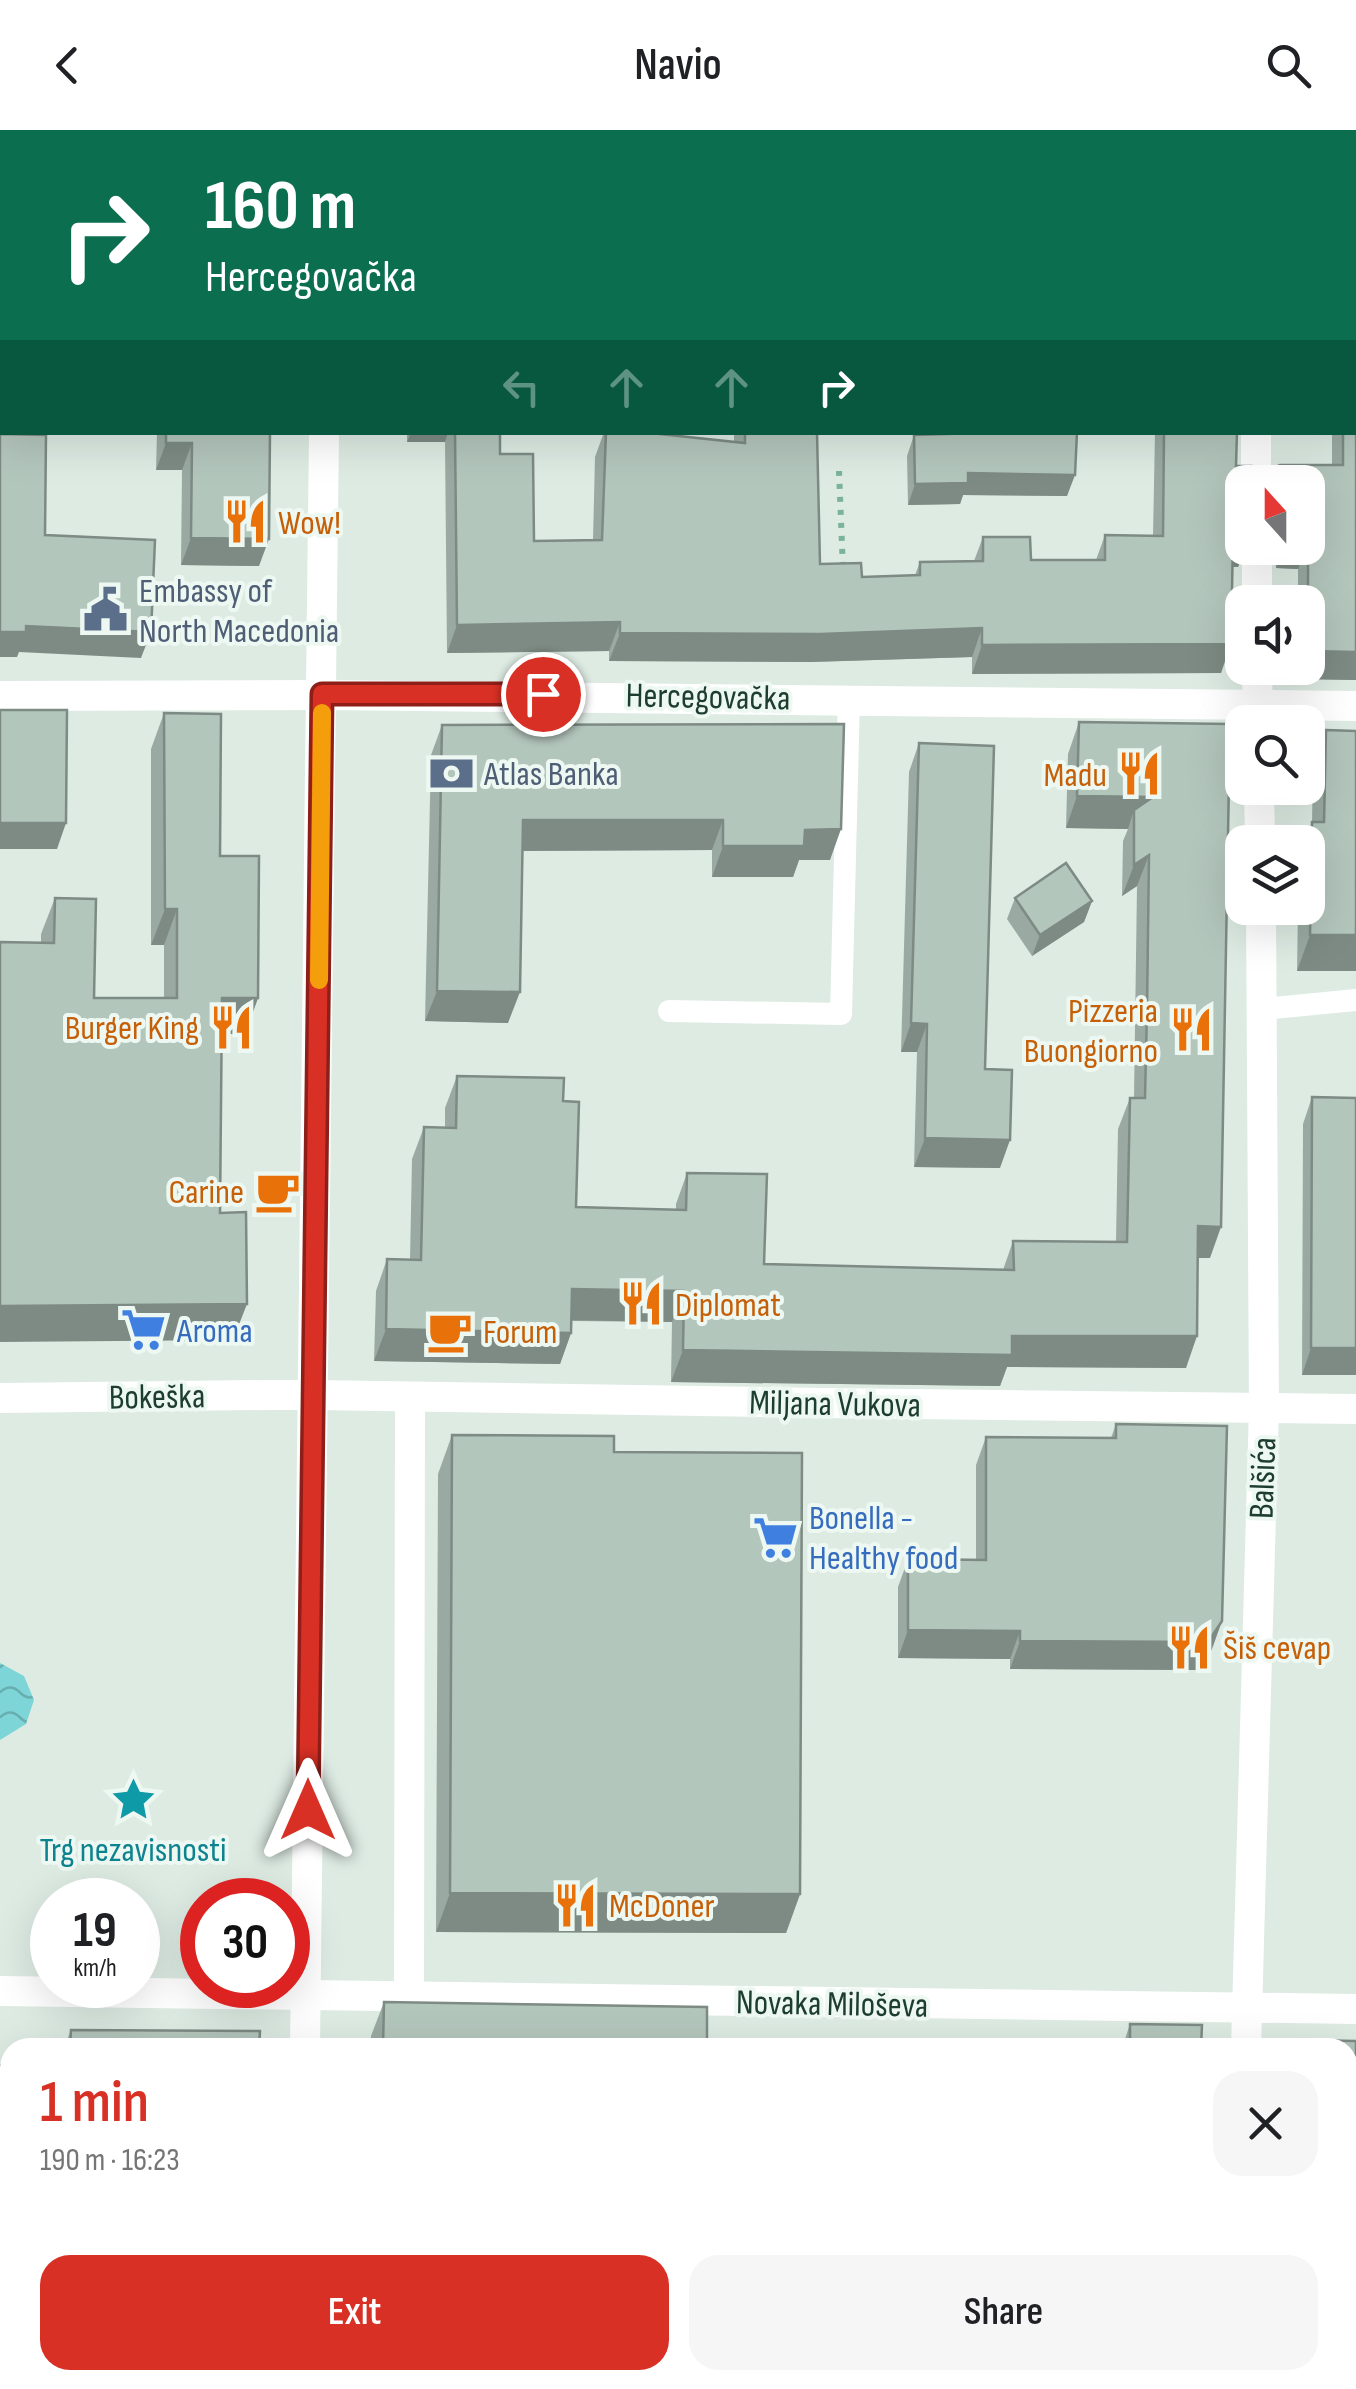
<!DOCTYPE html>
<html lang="en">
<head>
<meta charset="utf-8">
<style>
	body { margin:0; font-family:"Sofia Sans Condensed",sans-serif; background:#f6f6f6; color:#202124; height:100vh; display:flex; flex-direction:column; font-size:38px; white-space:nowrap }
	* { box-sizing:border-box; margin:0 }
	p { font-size:32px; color:#757577 }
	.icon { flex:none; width:55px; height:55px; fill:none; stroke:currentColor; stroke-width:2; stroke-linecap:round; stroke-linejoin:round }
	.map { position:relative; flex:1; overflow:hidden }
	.side { position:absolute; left:0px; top:1908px; width:1358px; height:352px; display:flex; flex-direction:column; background:#fff; border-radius:30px 30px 0 0; box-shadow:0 10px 40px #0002 }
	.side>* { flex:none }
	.top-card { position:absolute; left:0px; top:0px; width:1358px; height:305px; box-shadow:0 10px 40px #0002; background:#0b6e4f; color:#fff; overflow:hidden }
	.needle { width:65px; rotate:339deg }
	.fabs { position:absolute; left:1225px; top:335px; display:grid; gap:20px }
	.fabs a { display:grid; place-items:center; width:100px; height:100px; border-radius:20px; background:#fff; box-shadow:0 10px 40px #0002; font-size:50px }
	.speed { position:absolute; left:30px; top:1748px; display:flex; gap:20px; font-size:50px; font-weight:700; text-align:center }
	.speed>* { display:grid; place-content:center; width:130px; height:130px; border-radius:50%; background:#fff; box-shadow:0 10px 40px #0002; line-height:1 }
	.speed small { font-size:25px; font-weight:400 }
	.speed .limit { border:15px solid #d22; background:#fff; color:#111 }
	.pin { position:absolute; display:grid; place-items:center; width:85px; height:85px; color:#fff; margin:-42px; border:5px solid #fff; border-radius:50%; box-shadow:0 2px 10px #0007 }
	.me { position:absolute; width:110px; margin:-55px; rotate:0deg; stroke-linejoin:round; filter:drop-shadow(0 0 8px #0008) }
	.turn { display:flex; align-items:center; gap:35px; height:210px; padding:0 40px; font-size:45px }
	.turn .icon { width:130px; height:130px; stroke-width:2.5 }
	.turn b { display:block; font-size:70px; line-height:85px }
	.lanes { display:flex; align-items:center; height:95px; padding:0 40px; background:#0003; justify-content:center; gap:50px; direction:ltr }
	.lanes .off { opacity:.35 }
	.round { display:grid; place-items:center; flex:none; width:105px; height:105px; border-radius:30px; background:#f6f6f6 }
	.overview { display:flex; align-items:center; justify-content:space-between; height:170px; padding:0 40px }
	h1 { font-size:60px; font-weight:600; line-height:75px; color:#d93025 }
	.cta { display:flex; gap:20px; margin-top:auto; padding:20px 40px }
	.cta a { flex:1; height:115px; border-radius:30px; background:#d93025; color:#fff; font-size:40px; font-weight:600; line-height:115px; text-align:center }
	.cta a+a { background:#f6f6f6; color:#202124 }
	header { display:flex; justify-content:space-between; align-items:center; height:130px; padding:0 40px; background:#fff; font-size:45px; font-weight:600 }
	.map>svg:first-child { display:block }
	.park { fill:url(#park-crowns) }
	.water { fill:url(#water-waves) }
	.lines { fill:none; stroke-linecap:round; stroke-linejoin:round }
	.path { stroke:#7ab39a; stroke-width:6; stroke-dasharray:5 8; stroke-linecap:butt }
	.service { stroke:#fff; stroke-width:22 }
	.pedestrian { stroke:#fff; stroke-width:30 }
	.minor { stroke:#fff; stroke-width:30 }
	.wall { fill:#9aaaa2 }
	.shaded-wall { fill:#7d8b84 }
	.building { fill:#b3c6bc; stroke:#7d8b84; stroke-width:2.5 }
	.route-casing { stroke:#8d1f18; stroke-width:25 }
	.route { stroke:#d93025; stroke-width:18 }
	.slow { stroke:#f59e0b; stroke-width:18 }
	.labels { text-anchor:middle; stroke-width:8; stroke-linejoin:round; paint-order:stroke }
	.food-label { font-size:35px; fill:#c56008; stroke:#eef8f2; text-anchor:start }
	.service-label { font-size:35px; fill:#4e5e75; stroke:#eef8f2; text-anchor:start }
	.street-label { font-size:35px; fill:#1d3d30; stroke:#eef8f2 }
	.shop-label { font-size:35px; fill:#366cbe; stroke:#eef8f2; text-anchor:start }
	.culture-label { font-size:35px; fill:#0d838f; stroke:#eef8f2 }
</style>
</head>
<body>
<header><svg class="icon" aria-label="back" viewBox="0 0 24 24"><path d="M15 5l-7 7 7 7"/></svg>Navio<svg class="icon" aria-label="search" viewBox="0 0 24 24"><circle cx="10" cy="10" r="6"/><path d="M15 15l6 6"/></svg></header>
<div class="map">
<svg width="1356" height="2259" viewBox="0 0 1356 2259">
	<defs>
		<pattern id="park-crowns" width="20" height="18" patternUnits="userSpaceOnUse" patternTransform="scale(2.5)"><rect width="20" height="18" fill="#b3e0ba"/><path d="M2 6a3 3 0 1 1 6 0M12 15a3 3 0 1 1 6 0" fill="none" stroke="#9ac1a0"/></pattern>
		<pattern id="water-waves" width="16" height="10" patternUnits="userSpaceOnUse" patternTransform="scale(2.5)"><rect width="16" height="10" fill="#7ed5d8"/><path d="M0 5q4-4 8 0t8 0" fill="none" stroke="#67aeb0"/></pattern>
	</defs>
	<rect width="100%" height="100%" fill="#ddebe3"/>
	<rect class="park" x="0" y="2126" width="9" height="122"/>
	<polygon class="water" points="0,1533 24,1546 34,1570 26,1594 0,1610"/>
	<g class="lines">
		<polyline class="path" points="839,341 843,440"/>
		<g class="service">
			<polyline points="1263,879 1356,870"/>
			<polyline points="669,881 841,884 849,568"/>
		</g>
		<g class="pedestrian">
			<polyline points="0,566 322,565"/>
			<polyline points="314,1265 825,1273"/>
			<polyline points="0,1268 267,1265"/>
			<polyline points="409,1866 410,1267"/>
		</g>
		<g class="minor">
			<polyline points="1255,0 1255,2"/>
			<polyline points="328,2 328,0"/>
			<polyline points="1256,302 1256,352"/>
			<polyline points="1257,418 1257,472"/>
			<polyline points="1257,538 1258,592"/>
			<polyline points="322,565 1356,576"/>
			<polyline points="1259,658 1260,712"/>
			<polyline points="267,1265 314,1265"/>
			<polyline points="825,1273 1356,1279"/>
			<polyline points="0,1861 1356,1879"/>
			<polyline points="305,1918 324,302"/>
			<polyline points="1246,1918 1264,1277 1261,778"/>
			<polyline points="305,2259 305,2250"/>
			<polyline points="1240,2259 1240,2250"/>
		</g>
	</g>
	<g class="wall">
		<polygon points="1334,0 1356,0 1356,550 1298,549 1298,538 1308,538 1308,472 1298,472 1298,439 1276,438 1274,418 1308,418 1308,352 1242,352 1242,418 1245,418 1238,437 1233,437 1221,543 972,544 972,527 810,532 609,531 609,521 447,523 445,312 407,312 407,302 500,302 500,324 534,411 593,410 595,327 604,302 641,302 734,312 734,302 817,302 820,434 862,447 915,445 920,432 974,431 983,407 1031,430 1096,430 1105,405 1153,406 1155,302 1237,302 1236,336 1265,342 1332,335 1332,302 1355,302 1355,2 1333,2"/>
		<polygon points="157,302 270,302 259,436 181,435 182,340 156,340"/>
		<polygon points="1007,302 1077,302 1067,366 963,365 960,374 908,375 907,326 914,305"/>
		<polygon points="164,583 220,726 258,868 245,904 221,904 220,1083 233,1210 41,812 41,804 55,768 94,868 164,868 164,815 151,815 151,619"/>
		<polygon points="1079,592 1230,594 1210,1128 1198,1128 1186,1238 1007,1237 1000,1256 671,1252 672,1192 571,1191 571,1203 560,1234 374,1231 376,1161 387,1129 410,1130 412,1029 424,997 445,998 445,978 457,946 563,971 576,1077 676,1079 676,1074 687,1043 764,1134 1003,1140 1013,1111 1116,1112 1118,999 1130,968 1134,968 1137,756 1122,766 1123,711 1128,699 1066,698 1068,624"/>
		<polygon points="844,594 830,730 799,730 793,747 712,747 712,720 522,721 508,893 425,891 431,625 442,595"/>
		<polygon points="1326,600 1356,841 1297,841 1298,778 1308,778 1308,712 1305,712 1312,693 1313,636"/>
		<polygon points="919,613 985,939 1000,1038 914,1037 917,922 901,922 909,642"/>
		<polygon points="1015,768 1092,771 1084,792 1032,826 1007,789"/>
		<polygon points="1312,967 1356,968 1356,1245 1302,1245 1303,994"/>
		<polygon points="1116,1294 1212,1519 1198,1540 1010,1539 1010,1529 898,1528 898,1457 908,1429 976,1430 976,1335 986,1307 1111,1308"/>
		<polygon points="452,1305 614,1322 800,1764 786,1803 436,1802 438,1344"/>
		<polygon points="384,1872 707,1918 371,1918 371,1906"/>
		<polygon points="1130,1894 1201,1918 1122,1918"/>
		<polygon points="71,1900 70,1918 64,1918"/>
		<polygon points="1352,2152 1356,2259 1340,2259 1340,2250 1348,2250 1348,2164"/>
		<polygon points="158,2250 254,2250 254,2259 157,2259"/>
		<rect x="365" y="2250" width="105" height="9"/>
		<polygon points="1100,2250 1190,2250 1187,2259 1100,2259"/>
	</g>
	<g class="shaded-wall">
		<rect x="0" y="158" width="2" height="27"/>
		<polygon points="411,302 448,302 445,312 407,312"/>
		<polygon points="166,313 192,313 182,340 156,340"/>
		<polygon points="968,343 1075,345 1067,366 963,365 960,374 908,375 915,354"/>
		<polygon points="1242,404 1242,418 1245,418 1238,437 1223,436 1233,408"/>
		<polygon points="191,408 269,409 259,436 181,435"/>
		<polygon points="1283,418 1306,418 1298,439 1276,438"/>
		<polygon points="620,492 609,521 447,523 457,495"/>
		<polygon points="26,496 151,502 141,528 19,522 17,527 0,527 0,502"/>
		<polygon points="982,498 972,527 810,532 609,531 620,503"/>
		<polygon points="1231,514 1221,543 972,544 982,515"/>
		<polygon points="1308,521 1356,522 1356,550 1298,549 1302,538 1308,538"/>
		<polygon points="1077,666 1153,667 1134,680 1128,699 1066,698"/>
		<polygon points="523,690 723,690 712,720 512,721"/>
		<polygon points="0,693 66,693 57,719 0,719"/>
		<polygon points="841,699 830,730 799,730 793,747 712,747 723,716 805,700"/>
		<polygon points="1149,725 1137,756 1122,766 1134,735"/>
		<polygon points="1092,771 1084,792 1032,826 1040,805"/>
		<polygon points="165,779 177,779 164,815 151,815"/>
		<polygon points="1310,805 1356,805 1356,841 1297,841"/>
		<polygon points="437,861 520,862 508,893 425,891"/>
		<polygon points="222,868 258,868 245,904 209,904"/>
		<polygon points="911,893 927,894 917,922 901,922"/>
		<polygon points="925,1008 1010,1010 1000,1038 914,1037"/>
		<polygon points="1198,1096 1221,1097 1210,1128 1187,1128"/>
		<polygon points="572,1159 684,1161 672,1192 561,1190"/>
		<polygon points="247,1174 233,1210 0,1212 0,1176"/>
		<polygon points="386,1199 571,1203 560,1234 374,1231"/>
		<polygon points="1012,1206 1197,1206 1186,1238 1007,1237 1000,1256 671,1252 683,1220"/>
		<polygon points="1311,1218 1356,1218 1356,1245 1302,1245"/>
		<polygon points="1222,1491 1212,1519 1198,1540 1010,1539 1020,1511"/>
		<polygon points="908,1500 1020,1501 1010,1529 898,1528"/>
		<polygon points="450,1763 800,1764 786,1803 436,1802"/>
		<rect x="1348" y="2016" width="8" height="39"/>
		<rect x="0" y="2018" width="10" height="34"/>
		<polygon points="1351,2234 1356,2234 1356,2259 1342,2259 1345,2250 1348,2250 1348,2244"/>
		<polygon points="1107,2250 1190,2250 1187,2259 1104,2259"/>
	</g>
	<g class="building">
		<rect x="105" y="0" width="175" height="2"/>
		<rect x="420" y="0" width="272" height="2"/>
		<rect x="1046" y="0" width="52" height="2"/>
		<rect x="1168" y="0" width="72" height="2"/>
		<polygon points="1342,0 1356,0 1356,522 1308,521 1308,352 1242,352 1242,408 1233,408 1231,514 982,515 982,498 820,504 620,503 620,492 457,495 455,302 500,302 500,324 533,324 534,411 602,410 606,302 641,302 745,313 745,302 817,302 820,434 861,433 862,447 920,445 920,432 983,431 983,407 1030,407 1031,430 1105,430 1105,405 1163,406 1164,302 1237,302 1236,336 1252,336 1265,342 1280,335 1343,335 1343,302 1355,302 1355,2 1342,2"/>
		<rect x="0" y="96" width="2" height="62"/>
		<polygon points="166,302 270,302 269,409 191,408 192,313 166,313"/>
		<polygon points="1011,302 1077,302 1075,345 968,343 968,353 915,354 914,305"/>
		<polygon points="0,304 46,305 45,405 155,410 151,502 26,496 26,502 0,502"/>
		<polygon points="0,580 67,580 66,693 0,693"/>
		<polygon points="164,583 221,584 220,726 259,726 258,868 222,868 220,1083 246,1082 247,1174 0,1176 0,812 54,813 55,768 96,769 94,868 177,868 177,779 165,779"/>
		<polygon points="1079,592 1230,594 1221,1097 1198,1096 1197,1206 1012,1206 1012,1225 683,1220 684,1161 572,1159 571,1203 386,1199 387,1129 421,1130 424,997 456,998 457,946 564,948 563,971 579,972 576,1077 686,1080 687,1043 767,1044 764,1134 1014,1140 1013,1111 1127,1112 1130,968 1145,968 1147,880 1149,725 1134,735 1134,680 1153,667 1077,666"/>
		<polygon points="844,594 841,699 805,700 804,716 723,716 723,690 523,690 520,862 437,861 442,595"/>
		<polygon points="1326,600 1356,601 1356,805 1310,805 1312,692 1324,692"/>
		<polygon points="919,613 994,616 985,939 1012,940 1010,1010 925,1008 927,894 911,893"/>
		<polygon points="1066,733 1092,771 1040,805 1015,768"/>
		<polygon points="1312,967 1356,968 1356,1218 1311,1218"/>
		<polygon points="1116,1294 1227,1296 1222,1491 1208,1512 1020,1511 1020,1501 908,1500 908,1429 986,1430 986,1307 1116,1308"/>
		<polygon points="452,1305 614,1306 614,1322 802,1323 800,1764 450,1763"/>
		<polygon points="384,1872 707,1877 707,1918 383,1918"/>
		<polygon points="1130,1894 1202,1895 1201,1918 1130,1918"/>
		<polygon points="71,1900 260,1901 259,1918 70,1918"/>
		<polygon points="1307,1910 1356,1911 1356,2016 1348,2016 1348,1918 1307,1918"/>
		<rect x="0" y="1935" width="10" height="83"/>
		<polygon points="1352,2152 1356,2152 1356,2234 1351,2234"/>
		<rect x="169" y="2250" width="85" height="9"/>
		<rect x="377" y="2250" width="93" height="9"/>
	</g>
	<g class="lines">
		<defs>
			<polyline id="route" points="308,1680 322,564 543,564"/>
		</defs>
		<use href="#route" class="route-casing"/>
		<use href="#route" class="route"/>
		<polyline class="slow" points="319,850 322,583"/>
	</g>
	<defs>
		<symbol id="restaurant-bare" viewBox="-9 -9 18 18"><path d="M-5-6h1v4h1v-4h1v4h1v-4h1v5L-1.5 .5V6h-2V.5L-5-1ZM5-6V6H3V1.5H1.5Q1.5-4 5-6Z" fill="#e8710a" stroke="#eef8f2" stroke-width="2.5" paint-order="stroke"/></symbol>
		<symbol id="civic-bare" viewBox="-9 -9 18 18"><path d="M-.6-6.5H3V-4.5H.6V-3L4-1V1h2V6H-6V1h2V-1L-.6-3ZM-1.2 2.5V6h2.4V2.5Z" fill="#5c6f8a" stroke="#eef8f2" stroke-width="2.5" paint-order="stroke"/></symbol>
		<symbol id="bank-bare" viewBox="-9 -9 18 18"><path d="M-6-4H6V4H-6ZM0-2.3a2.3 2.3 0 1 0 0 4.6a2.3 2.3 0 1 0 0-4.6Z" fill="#5c6f8a" stroke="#eef8f2" stroke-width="2.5" paint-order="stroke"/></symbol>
		<symbol id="cafe-bare" viewBox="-9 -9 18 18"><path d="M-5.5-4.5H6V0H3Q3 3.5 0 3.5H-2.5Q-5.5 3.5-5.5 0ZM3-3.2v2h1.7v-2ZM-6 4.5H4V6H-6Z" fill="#e8710a" stroke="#eef8f2" stroke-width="2.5" paint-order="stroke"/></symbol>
		<symbol id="supermarket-bare" viewBox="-9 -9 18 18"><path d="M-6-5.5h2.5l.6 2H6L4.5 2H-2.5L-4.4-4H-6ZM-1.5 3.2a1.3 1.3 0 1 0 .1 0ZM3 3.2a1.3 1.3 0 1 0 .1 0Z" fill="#3f7fe0" stroke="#eef8f2" stroke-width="2.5" paint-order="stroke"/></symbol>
		<symbol id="sight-bare" viewBox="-9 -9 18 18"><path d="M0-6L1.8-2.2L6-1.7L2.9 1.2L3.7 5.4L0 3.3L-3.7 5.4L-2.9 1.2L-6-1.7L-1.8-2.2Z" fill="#0f9aa8" stroke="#eef8f2" stroke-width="2.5" paint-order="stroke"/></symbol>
	</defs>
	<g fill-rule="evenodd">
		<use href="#restaurant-bare" x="214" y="360" width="63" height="63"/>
		<use href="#civic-bare" x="74" y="448" width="63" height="63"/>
		<use href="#bank-bare" x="420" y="612" width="63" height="63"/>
		<use href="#restaurant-bare" x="1108" y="612" width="63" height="63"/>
		<use href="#restaurant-bare" x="200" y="866" width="63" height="63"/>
		<use href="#restaurant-bare" x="1160" y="868" width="63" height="63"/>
		<use href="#cafe-bare" x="246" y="1030" width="63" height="63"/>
		<use href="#restaurant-bare" x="610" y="1142" width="63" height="63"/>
		<use href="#supermarket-bare" x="112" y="1168" width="63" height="63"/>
		<use href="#cafe-bare" x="418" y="1170" width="63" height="63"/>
		<use href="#supermarket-bare" x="744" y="1376" width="63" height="63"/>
		<use href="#restaurant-bare" x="1158" y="1486" width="63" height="63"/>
		<use href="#sight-bare" x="102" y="1638" width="63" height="63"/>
		<use href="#restaurant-bare" x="544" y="1744" width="63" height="63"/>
	</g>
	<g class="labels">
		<g class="food-label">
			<text x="278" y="404">Wow!</text>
			<text x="1107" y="656" text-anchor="end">Madu</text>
			<text x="1158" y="892" text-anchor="end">Pizzeria<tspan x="1158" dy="40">Buongiorno</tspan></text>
			<text x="199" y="909" text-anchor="end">Burger King</text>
			<text x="244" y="1073" text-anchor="end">Carine</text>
			<text x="675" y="1186">Diplomat</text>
			<text x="483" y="1213">Forum</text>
			<text x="1223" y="1529">Šiš cevap</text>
			<text x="609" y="1787">McDoner</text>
		</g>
		<g class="service-label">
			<text x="139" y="472">Embassy of<tspan x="139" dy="40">North Macedonia</tspan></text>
			<text x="484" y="655">Atlas Banka</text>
		</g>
		<g class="street-label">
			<text transform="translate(708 566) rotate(1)" y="12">Hercegovačka</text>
			<text transform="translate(157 1266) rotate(-1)" y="12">Bokeška</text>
			<text transform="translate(835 1273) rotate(1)" y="12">Miljana Vukova</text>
			<text transform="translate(1262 1348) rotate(-88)" y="12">Balšića</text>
			<text transform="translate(832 1873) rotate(1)" y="12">Novaka Miloševa</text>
		</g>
		<g class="shop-label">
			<text x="177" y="1212">Aroma</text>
			<text x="809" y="1399">Bonella -<tspan x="809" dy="40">Healthy food</tspan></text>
		</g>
		<g class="culture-label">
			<text x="133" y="1731">Trg nezavisnosti</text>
		</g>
	</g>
</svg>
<div class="fabs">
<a><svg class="needle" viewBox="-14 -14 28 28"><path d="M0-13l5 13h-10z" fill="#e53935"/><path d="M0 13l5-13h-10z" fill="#757577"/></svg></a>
<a><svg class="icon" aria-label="sound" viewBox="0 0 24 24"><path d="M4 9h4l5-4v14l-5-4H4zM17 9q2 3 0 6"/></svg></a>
<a><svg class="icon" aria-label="search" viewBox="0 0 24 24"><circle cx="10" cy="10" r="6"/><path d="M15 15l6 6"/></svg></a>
<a><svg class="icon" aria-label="layers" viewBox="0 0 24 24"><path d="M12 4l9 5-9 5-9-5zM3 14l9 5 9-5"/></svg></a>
</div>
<div class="speed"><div>19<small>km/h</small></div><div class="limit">30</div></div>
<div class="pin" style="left:543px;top:564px;background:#d93025"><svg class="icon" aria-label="arrive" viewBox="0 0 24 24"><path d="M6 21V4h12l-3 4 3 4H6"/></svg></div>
<svg class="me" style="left:308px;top:1680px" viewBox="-20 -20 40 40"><path d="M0-17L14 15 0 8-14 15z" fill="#d93025" stroke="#fff" stroke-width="4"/></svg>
<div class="top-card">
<div class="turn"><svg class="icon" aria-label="right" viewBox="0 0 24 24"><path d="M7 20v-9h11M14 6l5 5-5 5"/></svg><div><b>160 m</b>Hercegovačka</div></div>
<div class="lanes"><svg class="icon off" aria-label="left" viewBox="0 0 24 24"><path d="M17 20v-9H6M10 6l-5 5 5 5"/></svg><svg class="icon off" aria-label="ahead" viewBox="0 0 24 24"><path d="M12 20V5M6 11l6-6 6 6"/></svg><svg class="icon off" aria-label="ahead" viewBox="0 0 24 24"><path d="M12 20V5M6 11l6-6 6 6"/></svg><svg class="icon" aria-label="right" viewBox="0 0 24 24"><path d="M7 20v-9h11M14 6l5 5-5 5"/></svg></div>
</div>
<section class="side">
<div class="overview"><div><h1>1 min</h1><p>190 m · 16:23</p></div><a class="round"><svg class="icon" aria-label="close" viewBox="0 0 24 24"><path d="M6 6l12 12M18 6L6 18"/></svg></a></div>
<div class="cta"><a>Exit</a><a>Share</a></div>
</section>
</div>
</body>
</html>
